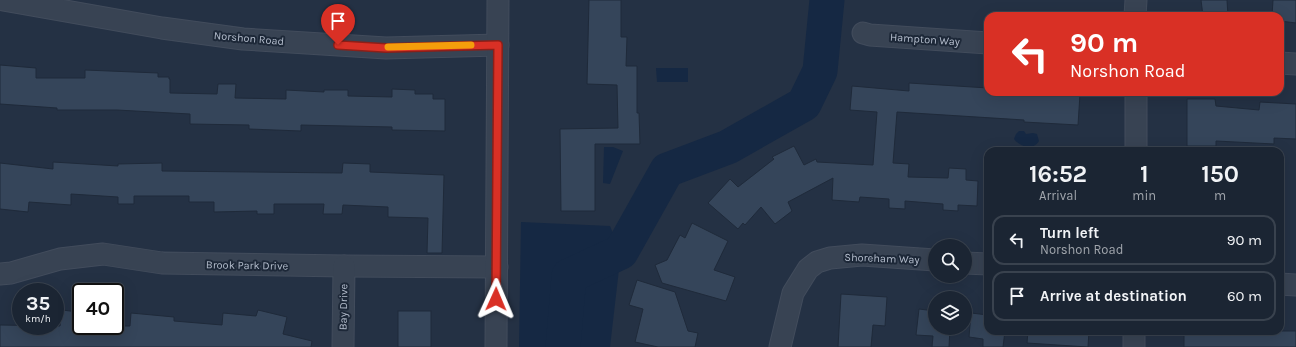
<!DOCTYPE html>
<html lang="en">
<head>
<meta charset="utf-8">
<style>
	body { margin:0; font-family:Karla,sans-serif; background:#242d3b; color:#f1f3f6; height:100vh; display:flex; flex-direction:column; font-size:15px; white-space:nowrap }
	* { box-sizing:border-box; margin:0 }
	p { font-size:13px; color:#a0a5ac }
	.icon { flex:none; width:22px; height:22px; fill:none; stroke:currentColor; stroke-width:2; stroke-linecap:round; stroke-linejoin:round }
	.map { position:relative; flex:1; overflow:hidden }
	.panel { position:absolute; left:984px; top:147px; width:300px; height:188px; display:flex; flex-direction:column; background:#1b2533; border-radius:12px; box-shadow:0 4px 16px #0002,0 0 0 1px #39424e }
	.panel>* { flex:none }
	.hud { position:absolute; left:984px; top:12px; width:300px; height:84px; border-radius:12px; box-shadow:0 4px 16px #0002,0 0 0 1px #39424e; background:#d93025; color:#fff; overflow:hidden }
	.controls { position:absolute; left:928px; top:239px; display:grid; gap:8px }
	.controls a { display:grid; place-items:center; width:44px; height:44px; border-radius:50%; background:#1b2533; box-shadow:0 4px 16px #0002,0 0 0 1px #39424e; font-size:20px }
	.speed { position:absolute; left:12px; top:283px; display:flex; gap:8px; font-size:20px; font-weight:700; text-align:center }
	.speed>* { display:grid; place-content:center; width:52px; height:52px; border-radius:50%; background:#1b2533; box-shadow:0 4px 16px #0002,0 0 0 1px #39424e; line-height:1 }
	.speed small { font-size:10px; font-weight:400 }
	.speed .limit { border:2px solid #111; border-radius:6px; background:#fff; color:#111 }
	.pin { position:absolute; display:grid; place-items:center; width:34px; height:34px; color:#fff; margin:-41px -17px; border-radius:50% 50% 50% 0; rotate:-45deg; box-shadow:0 0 4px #0007 }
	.pin .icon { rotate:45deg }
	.me { position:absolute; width:44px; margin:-22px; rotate:1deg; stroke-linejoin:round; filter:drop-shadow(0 0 3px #0008) }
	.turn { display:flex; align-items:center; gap:14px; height:84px; padding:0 20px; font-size:18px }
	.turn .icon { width:52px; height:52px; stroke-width:2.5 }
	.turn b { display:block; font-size:28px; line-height:34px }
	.eta { display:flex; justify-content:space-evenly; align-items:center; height:68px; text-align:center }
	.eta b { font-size:24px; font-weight:700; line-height:28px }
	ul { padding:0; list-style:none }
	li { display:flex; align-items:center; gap:12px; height:50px; margin:0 8px 6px; padding:0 12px; border:2px solid #39424e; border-radius:12px }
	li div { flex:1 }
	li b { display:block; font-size:15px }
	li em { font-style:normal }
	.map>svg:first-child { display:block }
	.water { fill:#152843 }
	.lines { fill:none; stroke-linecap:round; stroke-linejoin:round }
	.river { stroke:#152843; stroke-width:35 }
	.building { fill:#35455a; stroke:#1f2a3a }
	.minor-casing { stroke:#424c5c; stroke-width:23 }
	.minor { stroke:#384353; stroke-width:21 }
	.route-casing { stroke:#8d1f18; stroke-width:10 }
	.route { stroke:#d93025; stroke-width:7 }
	.slow { stroke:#f59e0b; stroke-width:7 }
	.labels { text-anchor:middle; stroke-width:4; stroke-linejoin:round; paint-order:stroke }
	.street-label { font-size:11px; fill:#b5becd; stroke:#1d2838 }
</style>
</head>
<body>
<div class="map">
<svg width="1296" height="347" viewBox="0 0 1296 347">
	<rect width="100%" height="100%" fill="#243144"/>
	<g class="water">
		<polygon points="656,68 688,68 688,82 657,82"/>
		<path d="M1019,131H1024L1026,134L1033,133L1037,134L1039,141C1033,151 1020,147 1014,139L1016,134Z"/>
		<polygon points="604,147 613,147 623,151 610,184 603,183"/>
		<polygon points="521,222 610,226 621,252 610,347 519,347"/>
	</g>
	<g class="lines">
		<polyline class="river" points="563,347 569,276 621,252 667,170 728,147 804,104 820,71 827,0"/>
	</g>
	<g class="building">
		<polygon points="589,0 621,0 621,37 627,37 626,66 637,66 637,113 639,113 640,144 595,144 595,211 561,211 560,129 618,128 617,85 587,84"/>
		<polygon points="1201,0 1227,0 1228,16 1203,16"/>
		<polygon points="1273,0 1296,0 1296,23 1280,21 1280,16 1272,16"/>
		<polygon points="0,65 36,68 36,78 85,78 85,70 158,73 158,77 169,77 169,79 170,79 170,93 217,94 218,84 236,84 235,98 286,99 286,90 324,92 324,90 348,90 348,96 392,97 392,89 415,90 415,94 433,94 433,99 445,99 445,131 392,130 392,127 301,125 301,131 249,129 249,125 190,124 190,114 117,110 57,110 57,108 0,104"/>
		<polygon points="909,83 988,88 988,92 1051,92 1080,94 1078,125 1024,122 1024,120 897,112 893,163 909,164 908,177 948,178 949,168 966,169 966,180 978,181 977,206 958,205 958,211 943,210 943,204 905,201 905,209 889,208 889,199 860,197 859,202 832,200 833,178 788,202 792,211 775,224 761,207 745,225 743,223 738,229 708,203 730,179 738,187 774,159 772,157 794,146 804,165 816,159 817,162 873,165 877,112 850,110 852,86 909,91"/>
		<polygon points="1187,99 1215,99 1216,106 1259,110 1260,102 1296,104 1296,139 1274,138 1274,144 1216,141 1216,146 1187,146"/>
		<polygon points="53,162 118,166 118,164 162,163 162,171 342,173 343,163 370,164 370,172 444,175 442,253 427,253 428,218 388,217 388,207 343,205 342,214 323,214 324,204 274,204 274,214 257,214 257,211 214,212 214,202 189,202 189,196 134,196 134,204 118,204 118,197 71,194 71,205 29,202 28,212 0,209 0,163 53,169"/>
		<polygon points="692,223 728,241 714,270 735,277 726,301 662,283 655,265 667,260 680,235 685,238"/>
		<polygon points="637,280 675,292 688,331 698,333 695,347 658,347 635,342 643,309 629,305"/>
		<polygon points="841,294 887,297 885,326 873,325 871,347 838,347"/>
		<polygon points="919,309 935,311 935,328 950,328 949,347 932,347 933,336 916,335"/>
		<polygon points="62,310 78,312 77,321 81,321 81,326 130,326 131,313 174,317 174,321 222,325 223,313 256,316 258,310 287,317 283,334 312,341 311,347 0,347 0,325 60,326"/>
		<rect x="398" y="311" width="33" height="36"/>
		<polygon points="971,313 988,315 988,331 1005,331 1003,347 983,347 983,339 969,337"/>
		<polygon points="1028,331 1089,331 1088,347 1027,343"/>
		<rect x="1184" y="331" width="112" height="16"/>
	</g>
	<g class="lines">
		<defs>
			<g id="minor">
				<polyline points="3,0 162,28 243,39 386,48 498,45"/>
				<polyline points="1135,16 1136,0"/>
				<polyline points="863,33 870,35 988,43"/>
				<polyline points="1280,63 1296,64"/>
				<polyline points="1136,151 1136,92"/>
				<polyline points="965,263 988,264"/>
				<polyline points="0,274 11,273 60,259 103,254 162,263 344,266 497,267"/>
				<polyline points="1280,284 1296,285"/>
				<polyline points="343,347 344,266"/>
				<polyline points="496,347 498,0"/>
				<polyline points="780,347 793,293 808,269 817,262 830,258 862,255 935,260"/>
				<polyline points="1134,347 1134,331"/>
			</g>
		</defs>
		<use href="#minor" class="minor-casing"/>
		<use href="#minor" class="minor"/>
	</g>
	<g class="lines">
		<defs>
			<polyline id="route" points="338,45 386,48 498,45 496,299"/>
		</defs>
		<use href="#route" class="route-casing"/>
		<use href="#route" class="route"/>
		<polyline class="slow" points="388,47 471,45"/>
	</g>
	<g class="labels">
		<g class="street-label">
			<text transform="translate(249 38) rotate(5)" y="4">Norshon Road</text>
			<text transform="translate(925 39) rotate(4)" y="4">Hampton Way</text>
			<text transform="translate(882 258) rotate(2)" y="4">Shoreham Way</text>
			<text transform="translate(247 265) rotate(1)" y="4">Brook Park Drive</text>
			<text transform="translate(343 307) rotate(-89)" y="4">Bay Drive</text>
		</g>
	</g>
</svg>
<div class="controls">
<a><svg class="icon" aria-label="search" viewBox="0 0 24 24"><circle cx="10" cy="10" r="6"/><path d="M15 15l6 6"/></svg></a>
<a><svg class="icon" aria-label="layers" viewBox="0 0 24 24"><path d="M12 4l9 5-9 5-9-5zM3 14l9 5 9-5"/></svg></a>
</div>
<div class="speed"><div>35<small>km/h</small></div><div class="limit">40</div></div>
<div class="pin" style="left:338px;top:45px;background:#d93025"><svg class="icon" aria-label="arrive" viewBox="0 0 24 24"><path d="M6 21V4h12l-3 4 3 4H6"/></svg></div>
<svg class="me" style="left:496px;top:299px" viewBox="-20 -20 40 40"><path d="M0-17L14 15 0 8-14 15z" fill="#d93025" stroke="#fff" stroke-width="4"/></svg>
<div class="hud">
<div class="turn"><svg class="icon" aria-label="left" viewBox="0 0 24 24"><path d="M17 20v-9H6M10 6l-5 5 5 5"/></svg><div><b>90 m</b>Norshon Road</div></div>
</div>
<section class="panel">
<div class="eta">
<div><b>16:52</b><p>Arrival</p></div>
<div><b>1</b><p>min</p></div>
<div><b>150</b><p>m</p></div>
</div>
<ul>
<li><svg class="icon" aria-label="left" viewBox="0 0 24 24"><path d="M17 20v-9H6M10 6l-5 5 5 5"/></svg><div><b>Turn left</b><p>Norshon Road</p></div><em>90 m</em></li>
<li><svg class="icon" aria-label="arrive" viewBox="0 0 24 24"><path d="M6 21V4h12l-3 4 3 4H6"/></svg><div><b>Arrive at destination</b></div><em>60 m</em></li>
</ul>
</section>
</div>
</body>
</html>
